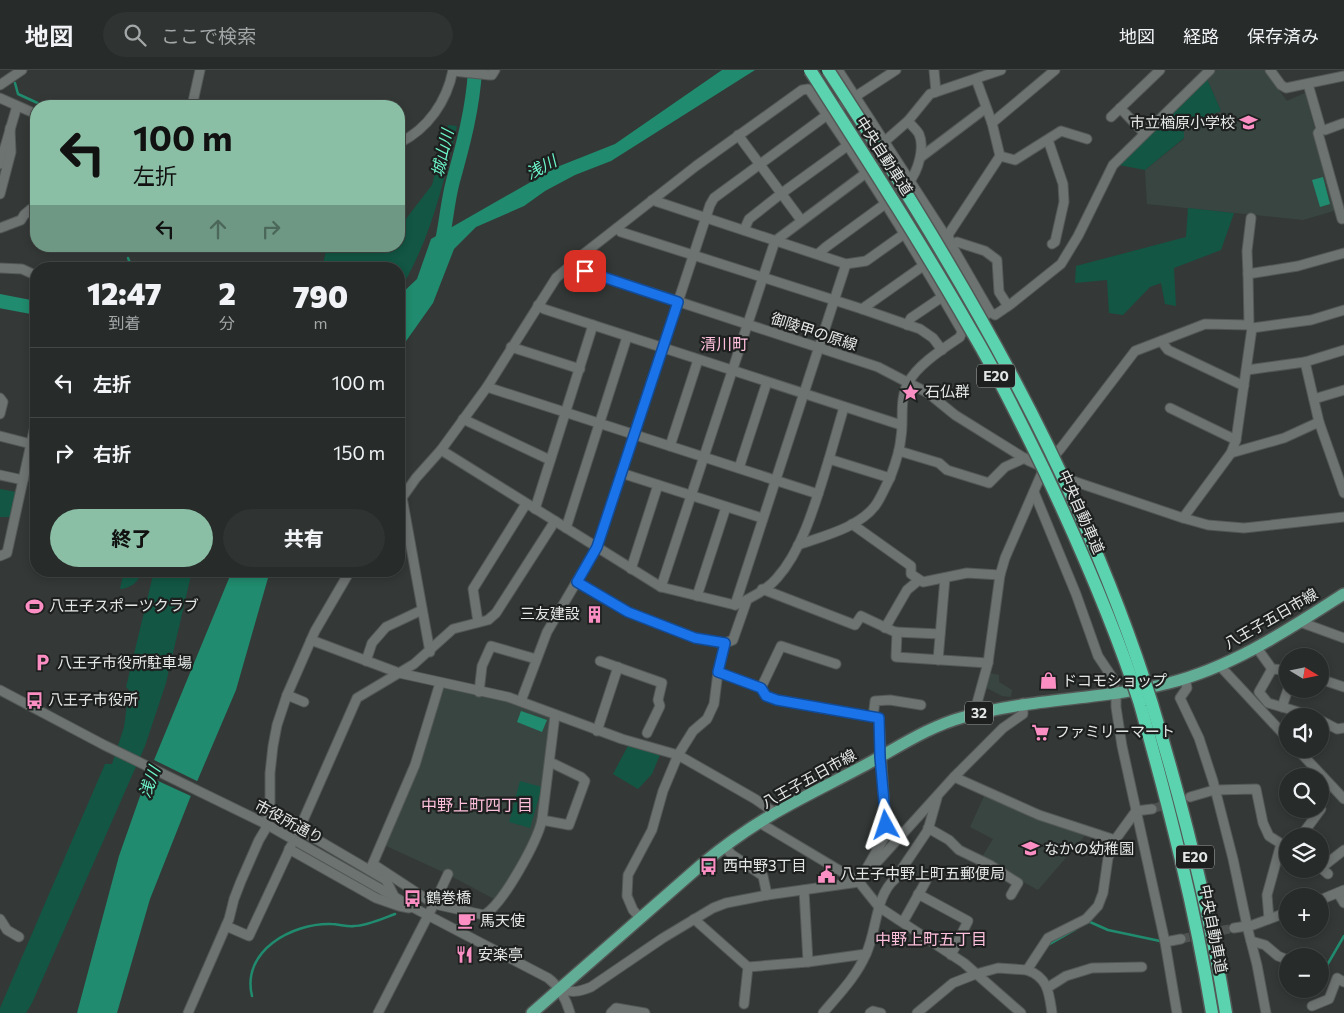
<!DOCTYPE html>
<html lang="ja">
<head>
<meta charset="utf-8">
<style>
	body { margin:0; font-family:Commissioner,"Noto Sans JP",sans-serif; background:#2f3331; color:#f1f3f6; height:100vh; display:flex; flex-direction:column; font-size:19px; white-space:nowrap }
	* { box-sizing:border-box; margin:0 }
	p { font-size:16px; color:#a4a7a8 }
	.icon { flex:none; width:28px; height:28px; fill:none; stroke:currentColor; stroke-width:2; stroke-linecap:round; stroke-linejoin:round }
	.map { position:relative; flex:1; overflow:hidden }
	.details { position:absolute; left:30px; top:192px; width:375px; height:315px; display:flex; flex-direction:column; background:#272b29; border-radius:20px; box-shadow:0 2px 8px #0003,0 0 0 1px #434746 }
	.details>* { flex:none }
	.banner { position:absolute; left:30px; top:30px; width:375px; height:152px; border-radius:20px; box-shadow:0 2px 8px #0003,0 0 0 1px #434746; background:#8abfa5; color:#111; overflow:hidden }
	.needle { width:32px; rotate:100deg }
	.fabs { position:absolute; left:1279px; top:578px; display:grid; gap:10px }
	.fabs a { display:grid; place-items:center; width:50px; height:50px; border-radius:50%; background:#272b29; box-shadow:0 2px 8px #0003,0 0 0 1px #434746; font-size:25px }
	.pin { position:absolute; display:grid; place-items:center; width:42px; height:42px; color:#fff; margin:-21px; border-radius:10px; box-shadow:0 2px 8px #0006 }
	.me { position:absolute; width:55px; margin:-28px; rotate:355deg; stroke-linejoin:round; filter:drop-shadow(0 0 4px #0008) }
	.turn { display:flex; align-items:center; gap:18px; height:105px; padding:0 20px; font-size:22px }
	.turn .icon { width:65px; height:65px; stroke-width:2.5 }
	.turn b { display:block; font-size:35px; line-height:42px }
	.lanes { display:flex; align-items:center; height:48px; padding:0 20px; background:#0003; justify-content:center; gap:25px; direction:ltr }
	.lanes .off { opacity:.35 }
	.eta { display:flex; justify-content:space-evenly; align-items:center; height:85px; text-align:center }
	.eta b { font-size:30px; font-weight:800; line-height:35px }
	.primary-button { display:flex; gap:10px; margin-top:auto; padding:10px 20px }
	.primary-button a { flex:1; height:58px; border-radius:30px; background:#8abfa5; color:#111; font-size:20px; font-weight:800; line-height:58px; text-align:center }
	.primary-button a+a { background:#2f3331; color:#f1f3f6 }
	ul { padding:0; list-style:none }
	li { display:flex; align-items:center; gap:15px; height:70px; padding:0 20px; border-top:1px solid #434746 }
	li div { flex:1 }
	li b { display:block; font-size:19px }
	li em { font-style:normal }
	header { display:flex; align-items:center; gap:30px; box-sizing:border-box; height:70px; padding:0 25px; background:#272b29; border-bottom:1px solid #434746 }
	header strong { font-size:24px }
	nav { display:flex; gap:28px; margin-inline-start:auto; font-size:18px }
	.search { width:350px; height:45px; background:#2f3331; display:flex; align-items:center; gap:12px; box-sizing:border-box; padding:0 18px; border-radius:28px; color:#a4a7a8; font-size:19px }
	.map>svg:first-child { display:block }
	.built { fill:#394541 }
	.green { fill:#125643 }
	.water { fill:#208b6e }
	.pier { fill:#343937 }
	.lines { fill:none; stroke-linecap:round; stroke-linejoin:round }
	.stream { stroke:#208b6e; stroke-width:2.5 }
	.river { stroke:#208b6e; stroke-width:14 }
	.minor-tunnel { stroke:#4e5351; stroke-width:9; stroke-dasharray:9 4.5; stroke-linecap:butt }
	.minor-casing { stroke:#535856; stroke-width:11 }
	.major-casing { stroke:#535856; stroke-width:14 }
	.highway-casing { stroke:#535856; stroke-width:15 }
	.minor { stroke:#6d7371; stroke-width:9 }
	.major { stroke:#62ad96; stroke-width:11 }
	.highway { stroke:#5bd3ae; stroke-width:12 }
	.highway-bridge-casing { stroke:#535856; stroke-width:15; stroke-linecap:butt }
	.highway-bridge { stroke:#5bd3ae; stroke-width:12 }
	.route-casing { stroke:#114b97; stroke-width:12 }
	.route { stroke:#1a73e8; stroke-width:9 }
	.labels { text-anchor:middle; stroke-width:4.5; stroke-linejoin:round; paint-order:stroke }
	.shield { fill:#1d201f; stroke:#a8abaa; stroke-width:1 }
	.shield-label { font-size:14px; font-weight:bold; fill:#e3e7e5 }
	.poi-label { font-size:15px; fill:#e3e7e5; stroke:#1d201f; text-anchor:start }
	.street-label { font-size:15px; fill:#e3e7e5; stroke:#1d201f }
	.water-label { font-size:16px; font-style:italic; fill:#6df5ca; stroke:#1d201f }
	.neighbourhood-label { font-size:16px; fill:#febfdc; stroke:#1d201f }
</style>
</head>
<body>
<header>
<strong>地図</strong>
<div class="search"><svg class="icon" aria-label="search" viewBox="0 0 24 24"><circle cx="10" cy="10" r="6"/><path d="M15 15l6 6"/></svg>ここで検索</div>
<nav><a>地図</a><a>経路</a><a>保存済み</a></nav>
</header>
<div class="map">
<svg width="1344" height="943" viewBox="0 0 1344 943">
	<rect width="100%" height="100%" fill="#343937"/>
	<g class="built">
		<polygon points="1217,0 1264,0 1287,31 1305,23 1337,140 1303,150 1147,134 1145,100 1184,69 1184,55 1221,41 1207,9"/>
		<polygon points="989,603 999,605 999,612 1012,620 1011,627 1002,626 985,617"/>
		<polygon points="440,613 479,622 555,645 542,750 498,831 445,803 382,774"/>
		<polygon points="986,722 1089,761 1038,820 981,789 993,769 970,757"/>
	</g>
	<g class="green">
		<polygon points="1207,9 1221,41 1184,55 1184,68 1145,100 1119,95"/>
		<path d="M448,55L457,56C444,111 432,164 404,213L399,219V199H322L327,176H399V158L432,115Z"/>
		<polygon points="1188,138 1234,143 1221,180 1174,198 1176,236 1165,234 1161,213 1150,217 1123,245 1109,243 1107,210 1075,213 1076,196 1186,167"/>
		<polygon points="0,419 17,422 10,447 0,447"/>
		<path d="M124,501H142C139,512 131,518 120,519Z"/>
		<polygon points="154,501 192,501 166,613 145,676 32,933 26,943 0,943 0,938 105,694 112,694 124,657 129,620 126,617"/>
		<polygon points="630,672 662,680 652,704 638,719 613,704"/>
		<polygon points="520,711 542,717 530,758 509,752"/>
	</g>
	<g class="water">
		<polygon points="722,0 755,0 611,91 575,105 545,121 524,136 476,157 454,179 433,233 399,281 399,226 417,209 431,169 557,97 615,74"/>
		<polygon points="1323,107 1330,134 1320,137 1312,110"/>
		<polygon points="232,501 270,501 236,620 190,728 150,829 117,943 77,943 119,786 145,712"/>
		<polygon points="521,641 547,650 542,662 517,652"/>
	</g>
	<polygon class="pier" points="152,689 199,712 193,727 145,705"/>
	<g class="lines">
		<g class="stream">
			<polyline points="15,13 18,24 44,36"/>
			<polyline points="128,188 132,198"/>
			<polyline points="1090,852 1108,860 1160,871"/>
			<polyline points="1048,875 1076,859"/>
			<polyline points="1320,901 1326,897 1344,866"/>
			<path d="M252,926C241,881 292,853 331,854C339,854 347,857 354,856C366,856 384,848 395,844"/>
		</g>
		<g class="river">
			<path d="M440,180C446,157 447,133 453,111C463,75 473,38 475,0"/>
			<polyline points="0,231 36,238"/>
		</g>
		<g class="minor-tunnel">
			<polyline points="1152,739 1185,728"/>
			<polyline points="1181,869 1234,858"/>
		</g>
		<defs>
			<g id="minor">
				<polyline points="838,0 952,176 990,242 995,245 1011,234 1061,194 1078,166 1113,95 1210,0"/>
				<polyline points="934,0 936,22"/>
				<polyline points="1270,0 1281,15 1286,18 1344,6"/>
				<polyline points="453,1 490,5 492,5 495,0"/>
				<polyline points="976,9 992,53"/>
				<polyline points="1308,14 1321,59 1318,63 1342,149"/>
				<polyline points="0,15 22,0"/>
				<polyline points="0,28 36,44"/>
				<polyline points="192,36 200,0"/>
				<polyline points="1120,38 1144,63"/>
				<polyline points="1111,47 1160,0"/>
				<path d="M908,51C911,55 917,60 919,64C925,78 918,101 909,112"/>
				<polyline points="1321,59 1325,60 1344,53"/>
				<polyline points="738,65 801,150"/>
				<polyline points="1048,70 1063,114 1064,132 1055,172 1052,174"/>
				<polyline points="884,72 908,51 930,24 1001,0"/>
				<path d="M399,73C428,59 447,31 453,0"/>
				<polyline points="1000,86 1015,90 1061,61 1087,69"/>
				<polyline points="921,87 986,38"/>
				<polyline points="0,94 17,36"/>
				<polyline points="0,124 11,82 10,58"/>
				<polyline points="652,130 846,194 866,191 904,164"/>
				<polyline points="0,158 21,150 24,145 31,139 36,140"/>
				<polyline points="617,158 621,162 862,239 957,172 985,181 997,190 999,222 1008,236"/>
				<polyline points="744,160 749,149 782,123 847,76"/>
				<polyline points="950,171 948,165 1000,86 992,53 1055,0"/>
				<polyline points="818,184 826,177 885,134"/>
				<polyline points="573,194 585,201 878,297 928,323 955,345 1029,391 1076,412 1183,448 1208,455 1244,458 1344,447"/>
				<polyline points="0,198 22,199 35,205"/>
				<polyline points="1248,204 1247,181 1251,148"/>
				<polyline points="538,235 544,239 593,255 901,355"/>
				<polyline points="862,239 920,259 933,268 942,280"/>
				<polyline points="907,255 911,248 942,227"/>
				<polyline points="1252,258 1311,250 1344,240"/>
				<polyline points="1161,271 1168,280 1244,316"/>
				<polyline points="511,277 580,299"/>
				<polyline points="1305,292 1344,280"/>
				<polyline points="1247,300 1305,292 1319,352 1344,423"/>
				<polyline points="487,317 818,424"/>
				<polyline points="0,328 3,332 0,344"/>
				<polyline points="1314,329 1344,320"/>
				<polyline points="1170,338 1236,370"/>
				<polyline points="463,349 550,390"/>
				<polyline points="0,366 31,374"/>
				<polyline points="670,376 698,290"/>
				<path d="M441,380L661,517L735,535C748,530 768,519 777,508C804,478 817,427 829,389L890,408C895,395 900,381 901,367C904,349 899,330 908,313C917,295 944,278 960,267L962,261L990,242"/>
				<polyline points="899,381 939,393 947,400 989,413 1005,397 1025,388"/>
				<polyline points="1231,383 1284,368 1319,352"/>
				<polyline points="829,389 844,337"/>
				<polyline points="739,398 767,312"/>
				<polyline points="621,403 762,448"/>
				<polyline points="0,405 23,410"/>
				<polyline points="1034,422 1076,524 1098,586 1112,607 1116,622 1116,637 1122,676 1165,872 1177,943"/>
				<polyline points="402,427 430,582"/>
				<path d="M399,432L416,408L441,380L487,317L556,208L586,182L696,96L802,20L808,19L810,21C865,98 915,179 962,261"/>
				<polyline points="535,439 593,255"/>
				<polyline points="1183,448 1231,383 1236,370 1252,258 1249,255 1248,204 1298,196 1344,183"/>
				<polyline points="852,454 911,496 911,504 923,512 967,503 1000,505"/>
				<polyline points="566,458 627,267"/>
				<path d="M798,475C823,466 858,458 875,436C881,428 885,417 890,408"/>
				<polyline points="0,486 7,483 36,351"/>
				<polyline points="631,499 658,415"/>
				<polyline points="577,512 628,542 695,568 725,573"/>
				<polyline points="661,517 775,171 866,103"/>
				<polyline points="762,519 855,555 861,546 895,562 940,564"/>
				<polyline points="697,526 726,437"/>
				<polyline points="735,535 846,194"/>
				<polyline points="478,552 473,519 526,434"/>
				<polyline points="1300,552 1344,568"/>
				<polyline points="885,558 907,520 919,510"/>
				<polyline points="897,562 896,587 988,593"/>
				<polyline points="311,570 399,603 508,627 622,669 678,685 755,729 775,743"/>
				<polyline points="1257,578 1272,599 1288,600"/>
				<polyline points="938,590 945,508"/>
				<polyline points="366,591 372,573 386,557 422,540"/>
				<polyline points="600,591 662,613 658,630 660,636 647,663"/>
				<polyline points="1219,595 1288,669"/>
				<polyline points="1272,599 1259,622 1268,633 1282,637"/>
				<polyline points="718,602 761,618 766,626 777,630 879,648 886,755 884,768 864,803"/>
				<polyline points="1185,608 1187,618 1180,628 1199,668 1213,711 1233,789 1248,860 1257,895 1266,943"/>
				<polyline points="1320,609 1344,617"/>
				<polyline points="761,618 781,576 836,594"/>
				<polyline points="1288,619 1282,637 1312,646"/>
				<path d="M0,620L104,675L266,754L414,838L548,908C560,917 566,929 570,943"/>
				<polyline points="479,622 482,596 491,576 536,589"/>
				<polyline points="287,625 304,632"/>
				<polyline points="521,631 547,562 597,477 710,135 714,128 827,45 896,0"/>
				<polyline points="974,644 988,593 1000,505 1005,488 1044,398 1061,378 1135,281 1205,254 1249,255"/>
				<polyline points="873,647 875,631 890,630 921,635"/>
				<polyline points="1320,650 1337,659 1344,658"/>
				<polyline points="597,661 618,597"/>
				<polyline points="1297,679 1344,729"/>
				<polyline points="954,707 1039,745 1115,770"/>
				<polyline points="1190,727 1214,720 1256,719 1263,753 1269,766 1288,778"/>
				<polyline points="542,750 569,755 585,711 581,707 550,692"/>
				<polyline points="760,753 859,812 879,837 964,893 1021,943"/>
				<polyline points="928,758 949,770 959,780 990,795 1018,813 1011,825"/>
				<polyline points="299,759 386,810 394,826"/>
				<polyline points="298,762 357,628 414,594 453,559 488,550 496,543 555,451"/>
				<polyline points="1301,766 1321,739"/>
				<polyline points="725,776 731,784 763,806 767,825"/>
				<polyline points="289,779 376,828 399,836 409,838"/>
				<path d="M373,794L434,834L484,845C503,834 537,772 542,750L555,645"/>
				<polyline points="370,800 415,695 440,613"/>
				<polyline points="1328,804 1321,798 1344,780"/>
				<polyline points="804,820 808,892"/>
				<polyline points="1338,823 1344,833"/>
				<polyline points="918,824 968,851 951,885"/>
				<polyline points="1320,830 1344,820"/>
				<polyline points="640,848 633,840 627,826 628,805 652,760 663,721 678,685 693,661 707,649 714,634 718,602 725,573 733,570 747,530"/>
				<polyline points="0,849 7,860 19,867"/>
				<polyline points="694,849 748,897 744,934"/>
				<polyline points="1269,849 1267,825 1281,774"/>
				<polyline points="903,852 926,811"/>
				<polyline points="226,856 249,866 291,776"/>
				<polyline points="1234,858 1253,855 1288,842"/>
				<polyline points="1251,871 1265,875 1278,886 1288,890"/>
				<polyline points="1165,872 1181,869"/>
				<polyline points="748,897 808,892 866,884"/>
				<path d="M1027,900C1049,908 1049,924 1052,943"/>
				<polyline points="1047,918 1066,906 1092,898 1142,897"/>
				<path d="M559,919C572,923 579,922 591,917L663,868L713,838L726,833L767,825L859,812L954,707L1003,658L1023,644V633"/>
				<polyline points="1312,936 1329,929 1337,908 1344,912"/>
				<polyline points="188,943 229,849 234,829 241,811 259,770 265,760 270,739 270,703 273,676 277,655 287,625 315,561 350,501"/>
				<polyline points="378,943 434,834 448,804"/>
				<polyline points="611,943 616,938 645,943"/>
				<path d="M823,943C839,924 856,907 866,884C877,861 875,826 895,809L928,760L937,728"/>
				<polyline points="870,943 873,941 881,943"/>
				<polyline points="917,943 953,913 976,904 998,898 1027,900 1048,868 1086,849 1098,836 1103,823 1108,788 1115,770 1136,741 1152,739"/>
			</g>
			<path id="major" d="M532,943L701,795C724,776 749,758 775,743C806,725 838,710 869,693C900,676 930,656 964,647C1031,628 1102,630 1169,613C1233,597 1289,559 1344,524"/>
			<g id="highway">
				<path d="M1140,634C1169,737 1195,838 1212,943"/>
				<path d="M1152,634C1183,736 1209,838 1226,943"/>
			</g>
		</defs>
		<use href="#minor" class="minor-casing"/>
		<use href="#major" class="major-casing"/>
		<use href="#highway" class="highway-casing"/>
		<use href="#minor" class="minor"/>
		<use href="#major" class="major"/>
		<use href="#highway" class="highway"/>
		<defs>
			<g id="highway-bridge">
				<path d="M810,0C865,86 920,171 971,260C998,305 1021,353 1044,400C1080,476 1114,554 1140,634"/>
				<path d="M828,0C959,201 1080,404 1152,634"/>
			</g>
		</defs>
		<use href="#highway-bridge" class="highway-bridge-casing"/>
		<use href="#highway-bridge" class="highway-bridge"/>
	</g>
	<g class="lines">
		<defs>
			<polyline id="route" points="585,201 678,232 597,477 577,512 628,542 695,568 725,573 718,602 761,618 766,626 777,630 879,648 880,687 886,755"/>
		</defs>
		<use href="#route" class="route-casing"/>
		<use href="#route" class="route"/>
	</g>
	<defs>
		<symbol id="school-bare" viewBox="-9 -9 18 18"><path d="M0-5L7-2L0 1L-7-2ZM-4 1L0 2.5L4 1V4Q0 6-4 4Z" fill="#fb8fc4" stroke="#1d201f" stroke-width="2.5" paint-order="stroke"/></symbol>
		<symbol id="sight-bare" viewBox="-9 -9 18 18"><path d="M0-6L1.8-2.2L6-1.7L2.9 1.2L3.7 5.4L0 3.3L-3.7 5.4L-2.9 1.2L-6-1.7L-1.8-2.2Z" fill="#fb8fc4" stroke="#1d201f" stroke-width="2.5" paint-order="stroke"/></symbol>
		<symbol id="stadium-bare" viewBox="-9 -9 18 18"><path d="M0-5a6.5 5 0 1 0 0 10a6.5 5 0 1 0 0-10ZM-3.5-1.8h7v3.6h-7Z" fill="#fb8fc4" stroke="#1d201f" stroke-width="2.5" paint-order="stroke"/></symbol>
		<symbol id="building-bare" viewBox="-9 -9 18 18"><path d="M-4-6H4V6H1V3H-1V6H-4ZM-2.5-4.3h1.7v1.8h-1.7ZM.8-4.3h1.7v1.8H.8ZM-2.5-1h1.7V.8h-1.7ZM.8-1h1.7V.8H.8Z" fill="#fb8fc4" stroke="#1d201f" stroke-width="2.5" paint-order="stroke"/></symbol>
		<symbol id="parking-bare" viewBox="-9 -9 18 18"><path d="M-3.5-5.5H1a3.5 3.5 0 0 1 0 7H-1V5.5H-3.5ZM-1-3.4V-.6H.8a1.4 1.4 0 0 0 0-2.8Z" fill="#fb8fc4" stroke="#1d201f" stroke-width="2.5" paint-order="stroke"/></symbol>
		<symbol id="shop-bare" viewBox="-9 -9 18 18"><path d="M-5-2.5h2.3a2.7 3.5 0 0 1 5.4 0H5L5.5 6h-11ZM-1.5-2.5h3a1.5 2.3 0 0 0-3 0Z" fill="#fb8fc4" stroke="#1d201f" stroke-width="2.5" paint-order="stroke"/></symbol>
		<symbol id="bus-bare" viewBox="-9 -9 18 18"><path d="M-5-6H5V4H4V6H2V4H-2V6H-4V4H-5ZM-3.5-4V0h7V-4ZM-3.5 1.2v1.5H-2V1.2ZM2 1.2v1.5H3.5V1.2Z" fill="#fb8fc4" stroke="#1d201f" stroke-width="2.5" paint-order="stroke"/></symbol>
		<symbol id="supermarket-bare" viewBox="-9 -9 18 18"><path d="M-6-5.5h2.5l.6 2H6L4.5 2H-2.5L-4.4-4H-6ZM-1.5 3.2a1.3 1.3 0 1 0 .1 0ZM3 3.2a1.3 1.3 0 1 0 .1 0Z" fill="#fb8fc4" stroke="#1d201f" stroke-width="2.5" paint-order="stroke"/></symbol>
		<symbol id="civic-bare" viewBox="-9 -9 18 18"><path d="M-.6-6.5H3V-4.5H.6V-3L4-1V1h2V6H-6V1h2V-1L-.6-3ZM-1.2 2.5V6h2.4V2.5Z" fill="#fb8fc4" stroke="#1d201f" stroke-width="2.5" paint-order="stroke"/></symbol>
		<symbol id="cafe-bare" viewBox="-9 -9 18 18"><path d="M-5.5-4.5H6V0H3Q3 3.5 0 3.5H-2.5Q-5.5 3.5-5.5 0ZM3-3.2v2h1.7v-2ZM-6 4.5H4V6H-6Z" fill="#fb8fc4" stroke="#1d201f" stroke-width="2.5" paint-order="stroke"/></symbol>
		<symbol id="restaurant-bare" viewBox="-9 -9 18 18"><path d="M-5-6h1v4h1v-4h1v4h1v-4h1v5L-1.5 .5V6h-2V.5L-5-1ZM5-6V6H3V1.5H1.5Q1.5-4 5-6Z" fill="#fb8fc4" stroke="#1d201f" stroke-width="2.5" paint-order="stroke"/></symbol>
	</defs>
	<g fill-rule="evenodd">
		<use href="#school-bare" x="1236" y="40" width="25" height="25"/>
		<use href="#sight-bare" x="898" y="310" width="25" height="25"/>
		<use href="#stadium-bare" x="22" y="524" width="25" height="25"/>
		<use href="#building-bare" x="582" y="532" width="25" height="25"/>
		<use href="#parking-bare" x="30" y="580" width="25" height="25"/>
		<use href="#shop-bare" x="1036" y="598" width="25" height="25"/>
		<use href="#bus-bare" x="22" y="618" width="25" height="25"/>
		<use href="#supermarket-bare" x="1028" y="650" width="25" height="25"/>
		<use href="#school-bare" x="1018" y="766" width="25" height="25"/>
		<use href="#bus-bare" x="696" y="784" width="25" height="25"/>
		<use href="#civic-bare" x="814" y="792" width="25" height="25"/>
		<use href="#bus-bare" x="400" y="816" width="25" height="25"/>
		<use href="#cafe-bare" x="454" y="838" width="25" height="25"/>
		<use href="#restaurant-bare" x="452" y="872" width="25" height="25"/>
	</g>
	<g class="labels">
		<g class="shield">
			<rect x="977" y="294.5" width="38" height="23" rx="4"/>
			<rect x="965" y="631.5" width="28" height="23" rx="4"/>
			<rect x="1176" y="775.5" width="38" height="23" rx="4"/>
		</g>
		<g class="shield-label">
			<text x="996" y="311">E20</text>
			<text x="979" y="648">32</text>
			<text x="1195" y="792">E20</text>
		</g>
		<g class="poi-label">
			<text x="1235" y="58" text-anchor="end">市立楢原小学校</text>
			<text x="925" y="327">石仏群</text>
			<text x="49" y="541">八王子スポーツクラブ</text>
			<text x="580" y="549" text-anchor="end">三友建設</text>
			<text x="57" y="598">八王子市役所駐車場</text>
			<text x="1062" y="616">ドコモショップ</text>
			<text x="48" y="635">八王子市役所</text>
			<text x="1055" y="667">ファミリーマート</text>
			<text x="1044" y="784">なかの幼稚園</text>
			<text x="723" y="801">西中野3丁目</text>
			<text x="840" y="809">八王子中野上町五郵便局</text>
			<text x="426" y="833">鶴巻橋</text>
			<text x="480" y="856">馬天使</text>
			<text x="478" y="890">安楽亭</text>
		</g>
		<g class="street-label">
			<text transform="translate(884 86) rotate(57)" y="5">中央自動車道</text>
			<text transform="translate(814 262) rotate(18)" y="5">御陵甲の原線</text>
			<text transform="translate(1081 442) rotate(66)" y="5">中央自動車道</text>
			<text transform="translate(1271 549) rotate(-30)" y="5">八王子五日市線</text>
			<text transform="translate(809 709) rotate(-29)" y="5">八王子五日市線</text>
			<text transform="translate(289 752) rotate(28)" y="5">市役所通り</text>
			<text transform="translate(1213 859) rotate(79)" y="5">中央自動車道</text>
		</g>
		<g class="water-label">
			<text transform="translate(442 83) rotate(-77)" y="6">城山川</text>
			<text transform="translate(541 97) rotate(-28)" y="6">浅川</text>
			<text transform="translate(149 712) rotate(-70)" y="6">浅川</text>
		</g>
		<g class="neighbourhood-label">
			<text x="724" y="280">清川町</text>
			<text x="477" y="741">中野上町四丁目</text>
			<text x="931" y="875">中野上町五丁目</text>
		</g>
	</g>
</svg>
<div class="fabs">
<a><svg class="needle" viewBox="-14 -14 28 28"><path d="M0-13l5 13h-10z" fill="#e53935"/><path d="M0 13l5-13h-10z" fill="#a4a7a8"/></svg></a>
<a><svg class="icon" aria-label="sound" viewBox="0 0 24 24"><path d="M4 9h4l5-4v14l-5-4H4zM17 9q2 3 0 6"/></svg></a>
<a><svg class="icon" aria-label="search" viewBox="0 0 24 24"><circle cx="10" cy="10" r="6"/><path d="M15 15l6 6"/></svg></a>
<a><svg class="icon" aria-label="layers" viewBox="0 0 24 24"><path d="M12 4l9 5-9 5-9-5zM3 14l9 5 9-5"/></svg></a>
<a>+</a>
<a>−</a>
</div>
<div class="pin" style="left:585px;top:201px;background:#d93025"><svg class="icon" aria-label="arrive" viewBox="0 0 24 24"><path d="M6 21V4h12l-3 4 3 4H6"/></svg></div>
<svg class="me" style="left:886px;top:755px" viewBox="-20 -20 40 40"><path d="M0-17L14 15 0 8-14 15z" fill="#1a73e8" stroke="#fff" stroke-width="4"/></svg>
<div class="banner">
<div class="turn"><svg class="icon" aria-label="left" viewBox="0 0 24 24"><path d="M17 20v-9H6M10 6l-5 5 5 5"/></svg><div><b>100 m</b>左折</div></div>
<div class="lanes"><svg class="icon" aria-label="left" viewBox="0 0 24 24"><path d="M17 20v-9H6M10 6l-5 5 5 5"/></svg><svg class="icon off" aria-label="ahead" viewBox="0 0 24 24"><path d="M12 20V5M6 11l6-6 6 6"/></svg><svg class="icon off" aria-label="right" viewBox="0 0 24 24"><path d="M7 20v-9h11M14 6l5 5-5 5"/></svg></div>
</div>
<section class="details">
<div class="eta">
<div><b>12:47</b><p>到着</p></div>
<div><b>2</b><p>分</p></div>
<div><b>790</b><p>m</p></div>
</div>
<ul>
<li><svg class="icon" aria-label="left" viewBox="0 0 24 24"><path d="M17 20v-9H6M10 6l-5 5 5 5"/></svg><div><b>左折</b></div><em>100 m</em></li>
<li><svg class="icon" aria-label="right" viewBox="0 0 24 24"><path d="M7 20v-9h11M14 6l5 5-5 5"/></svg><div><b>右折</b></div><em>150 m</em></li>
</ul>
<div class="primary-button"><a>終了</a><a>共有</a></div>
</section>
</div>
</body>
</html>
